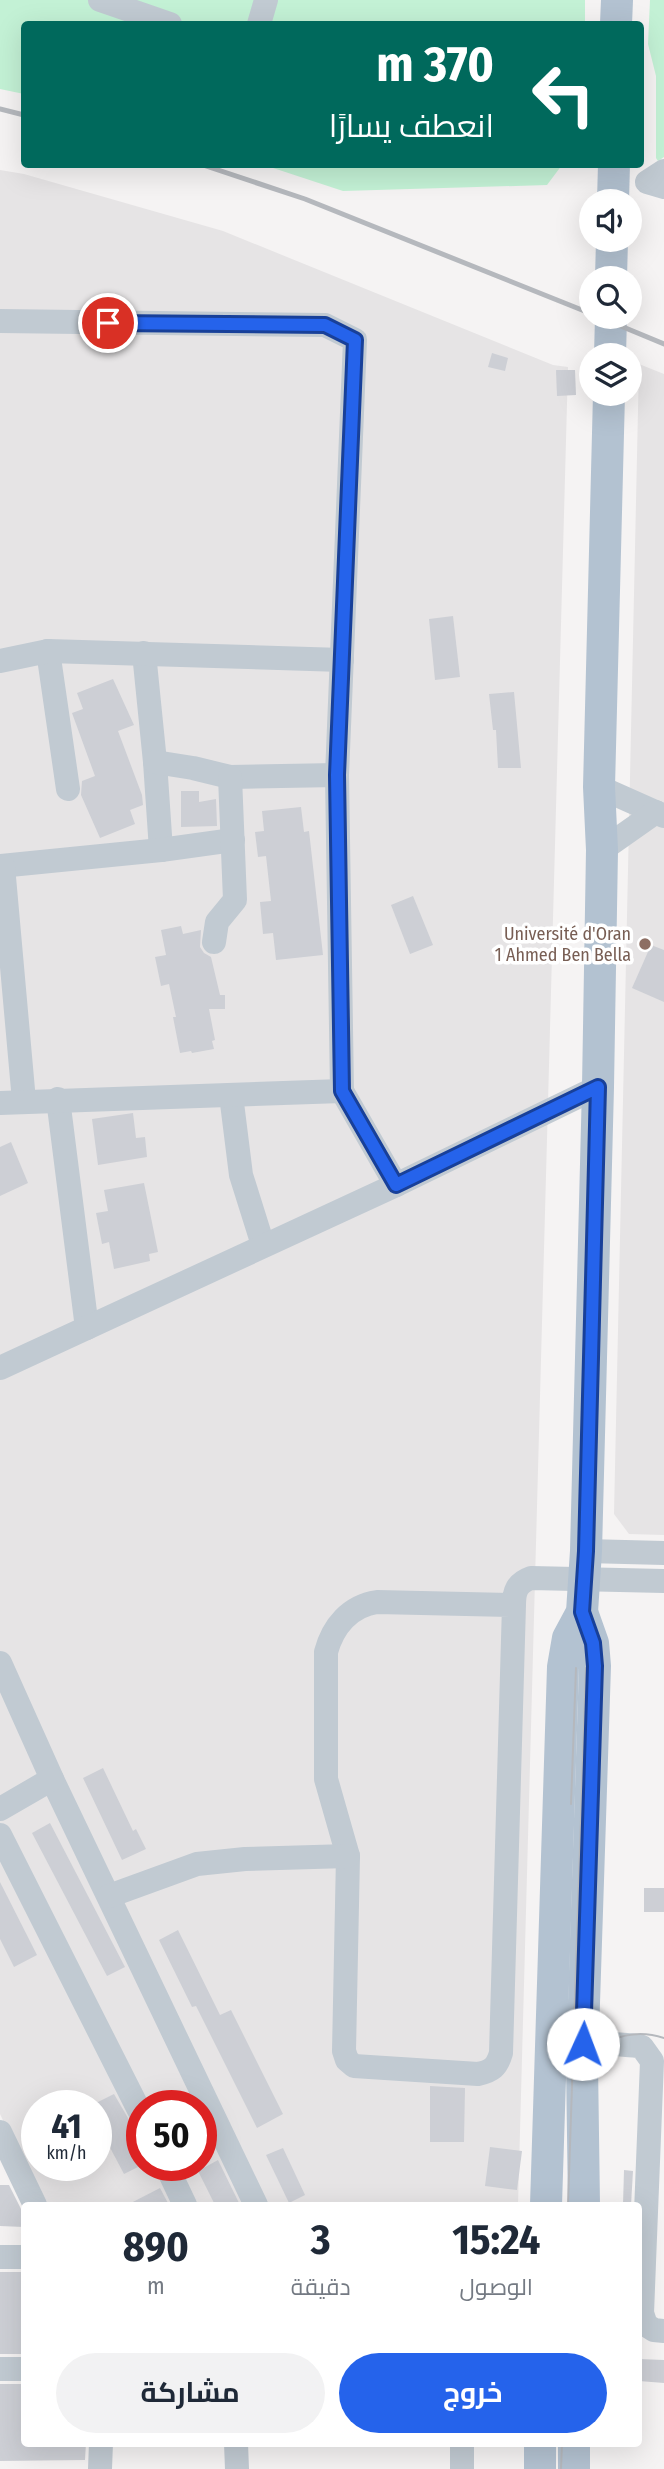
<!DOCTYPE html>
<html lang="ar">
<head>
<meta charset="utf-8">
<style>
	body { margin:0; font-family:"Fira Sans Condensed",Cairo,sans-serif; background:#f2f2f3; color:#1f2937; direction:rtl; height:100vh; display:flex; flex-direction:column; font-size:26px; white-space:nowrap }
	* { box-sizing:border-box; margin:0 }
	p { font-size:23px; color:#747a83 }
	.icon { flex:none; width:38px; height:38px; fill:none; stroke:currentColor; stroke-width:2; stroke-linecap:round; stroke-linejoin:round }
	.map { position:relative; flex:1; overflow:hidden; direction:ltr }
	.details { position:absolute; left:21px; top:2202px; width:621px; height:245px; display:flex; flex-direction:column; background:#fff; border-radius:7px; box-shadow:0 7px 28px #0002; direction:rtl }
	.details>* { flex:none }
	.top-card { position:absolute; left:21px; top:21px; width:623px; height:147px; border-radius:7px; box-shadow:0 7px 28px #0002; direction:rtl; background:#00695c; color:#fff; overflow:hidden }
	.fabs { position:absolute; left:579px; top:189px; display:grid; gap:14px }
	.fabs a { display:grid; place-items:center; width:63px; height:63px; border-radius:50%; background:#fff; box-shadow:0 7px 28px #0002; font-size:35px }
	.speed { position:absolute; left:21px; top:2090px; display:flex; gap:14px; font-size:35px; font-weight:700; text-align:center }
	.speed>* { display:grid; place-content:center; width:91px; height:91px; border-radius:50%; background:#fff; box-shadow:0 7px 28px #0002; line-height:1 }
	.speed small { font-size:18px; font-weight:400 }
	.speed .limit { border:10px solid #d22; background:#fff; color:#111 }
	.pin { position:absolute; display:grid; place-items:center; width:60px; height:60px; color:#fff; margin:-30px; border:4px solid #fff; border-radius:50%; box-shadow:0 2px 7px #0007 }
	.me { position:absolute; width:77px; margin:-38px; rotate:2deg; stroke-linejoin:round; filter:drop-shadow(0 0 5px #0008) }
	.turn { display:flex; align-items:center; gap:24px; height:147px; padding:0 35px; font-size:32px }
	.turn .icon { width:91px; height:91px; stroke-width:2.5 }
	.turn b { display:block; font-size:49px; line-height:60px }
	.eta { display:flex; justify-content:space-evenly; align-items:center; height:119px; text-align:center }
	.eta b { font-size:42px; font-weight:700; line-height:49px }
	.primary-button { display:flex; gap:14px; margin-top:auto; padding:14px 35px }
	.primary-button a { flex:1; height:80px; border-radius:42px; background:#2563eb; color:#fff; font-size:28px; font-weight:700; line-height:80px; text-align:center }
	.primary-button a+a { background:#f2f2f3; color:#1f2937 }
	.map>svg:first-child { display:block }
	.education { fill:#e6e4e5; fill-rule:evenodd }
	.green { fill:#c3f1d5 }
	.building { fill:#cdcfd5 }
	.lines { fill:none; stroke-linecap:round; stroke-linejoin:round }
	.minor { stroke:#c1cad2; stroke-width:24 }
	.major { stroke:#b3c2d1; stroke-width:32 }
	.tram { stroke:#b5b8bd; stroke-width:2 }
	.rail { stroke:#b5b8bd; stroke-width:5 }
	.route-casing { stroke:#184099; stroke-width:18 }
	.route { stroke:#2563eb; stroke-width:12 }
	.education-dot { fill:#8d6e63; stroke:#fff; stroke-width:2.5 }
	.labels { text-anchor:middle; stroke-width:7; stroke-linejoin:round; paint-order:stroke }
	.education-label { font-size:18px; fill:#785e54; stroke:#fff; text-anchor:end }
</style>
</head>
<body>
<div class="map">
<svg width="664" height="2469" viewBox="0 0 664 2469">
	<rect width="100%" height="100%" fill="#f5f3f3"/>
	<g class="education">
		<path d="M0,170L24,174L223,231L553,365L568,367L518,2205H43L0,2114ZM37,2105H96V2165H37ZM142,2105H201V2165H142Z"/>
		<polygon points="639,364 664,374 664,1535 629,1534 614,1514"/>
	</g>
	<g class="green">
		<polygon points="0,0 585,0 585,24 24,24 24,94 0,89"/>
		<polygon points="650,0 664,0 664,157 658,161 656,158 656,76 648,44"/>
		<polygon points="264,165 562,165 547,185 343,191"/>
	</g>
	<g class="building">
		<polygon points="492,353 508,358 505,371 488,367"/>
		<polygon points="556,370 575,370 576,395 557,396"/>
		<polygon points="453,616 460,677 435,680 429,619"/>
		<polygon points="113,679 134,725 118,731 142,795 143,805 130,810 135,824 100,838 81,795 82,781 95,776 72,713 83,709 77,693"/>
		<polygon points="514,692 521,768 498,768 496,730 493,730 489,694"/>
		<polygon points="181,791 199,791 199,802 216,799 217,826 181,827"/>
		<polygon points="301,807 304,832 309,831 323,955 276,960 273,933 263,934 260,902 271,901 266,856 258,857 255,832 264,831 262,811"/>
		<polygon points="413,896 433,945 410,954 391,905"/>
		<polygon points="181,926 183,934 201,930 200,947 204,953 211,957 220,995 225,995 225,1009 209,1009 215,1040 212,1041 214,1049 192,1053 191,1051 180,1053 173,1017 176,1017 169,984 161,986 155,957 166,955 161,930"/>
		<polygon points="651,945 664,950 664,1002 632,988"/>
		<polygon points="133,1113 136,1138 145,1137 147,1157 98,1165 92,1119"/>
		<polygon points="11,1142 28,1183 0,1196 0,1147"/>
		<polygon points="144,1183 158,1252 149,1254 150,1261 114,1269 109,1242 102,1244 96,1213 108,1211 104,1190"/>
		<polygon points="103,1768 133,1831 136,1829 146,1849 122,1860 83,1778"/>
		<polygon points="50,1823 125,1967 107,1976 32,1833"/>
		<polygon points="0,1882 37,1955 14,1967 0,1939"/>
		<rect x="644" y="1888" width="20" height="24"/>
		<polygon points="178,1930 220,2015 231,2010 283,2114 257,2128 196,2006 192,2007 159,1940"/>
		<polygon points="430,2086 465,2088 464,2142 430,2142"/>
		<polygon points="114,2094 142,2142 142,2165 124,2174 96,2121 96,2103"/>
		<polygon points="490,2147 522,2151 517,2190 485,2186"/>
		<polygon points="283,2148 305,2195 289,2203 266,2155"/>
		<polygon points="218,2160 240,2205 215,2205 198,2171"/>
		<polygon points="624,2170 633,2171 631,2205 623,2205"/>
		<polygon points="0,2185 9,2185 24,2215 24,2227 0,2226"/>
		<polygon points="160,2188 169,2205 127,2205"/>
		<rect x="0" y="2272" width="24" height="82"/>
		<polygon points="639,2359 664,2360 664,2383 639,2381"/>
		<polygon points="0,2384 24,2384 24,2443 86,2443 85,2460 0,2461"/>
	</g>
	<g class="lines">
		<g class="minor">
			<polyline points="100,0 170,24"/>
			<polyline points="259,24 266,0"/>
			<polyline points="664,171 647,182 664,187"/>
			<polyline points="0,321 325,325 355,340 337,775 342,1091 396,1185"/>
			<polyline points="48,651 68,789"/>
			<polyline points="144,653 155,762 161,850"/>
			<polyline points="0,661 48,651 342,660"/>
			<polyline points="155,762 193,768 230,777 337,775"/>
			<polyline points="599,787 664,816"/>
			<polyline points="602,850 656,812"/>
			<polyline points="0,866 161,850 233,840"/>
			<polyline points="3,866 24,1101"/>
			<polyline points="214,942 217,922 235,900 230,777"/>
			<polyline points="231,1095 241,1175 263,1245"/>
			<polyline points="58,1099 87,1328"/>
			<polyline points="0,1103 342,1091"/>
			<polyline points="0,1368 396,1185 598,1087"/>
			<polyline points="586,1551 664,1553"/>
			<path d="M514,1605L377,1602C350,1606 333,1626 326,1652V1779L348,1856L344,2051L347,2060L354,2066L478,2074C492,2071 497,2067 501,2053L514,1605C514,1591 517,1583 531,1578L664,1581"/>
			<polyline points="0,1663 52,1779 256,2205"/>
			<polyline points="0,1809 52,1779"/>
			<polyline points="0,1835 142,2116"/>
			<polyline points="109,1896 197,1864 245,1859 348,1856"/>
			<path d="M583,2024C591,2050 622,2042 642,2047L652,2061L642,2313L646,2325L654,2330L664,2331"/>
			<polyline points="0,2132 35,2205"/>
			<polyline points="166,2165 185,2205"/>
			<polyline points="0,2257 24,2257"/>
			<polyline points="0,2369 24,2369"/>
			<polyline points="236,2443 237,2469"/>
			<polyline points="100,2469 101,2443"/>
			<polyline points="462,2469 462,2443"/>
		</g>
		<g class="major">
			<polyline points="616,24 617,0"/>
			<polyline points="613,201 614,164"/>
			<polyline points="611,278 612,240"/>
			<polyline points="610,355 611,317"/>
			<polyline points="582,1612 593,1643 595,1666 582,2064 584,2205"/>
			<polyline points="546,2205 563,1667 568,1638 582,1612 586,1551 598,1087 602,850 599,787 609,394"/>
			<polyline points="540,2469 540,2443"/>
			<polyline points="574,2469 574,2443"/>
		</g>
		<g class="tram">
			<polyline points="571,1804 576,1668"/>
			<path d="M575,2079C588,2043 628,2026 664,2038"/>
			<polyline points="568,2205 586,1668"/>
			<polyline points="561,2469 562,2443"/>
		</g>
		<g class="rail">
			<polyline points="0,109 24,115"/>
			<polyline points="200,164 305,199 592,314"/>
			<polyline points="599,317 664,344"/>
		</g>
	</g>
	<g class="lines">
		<defs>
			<polyline id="route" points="108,323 325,325 355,340 337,775 342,1091 396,1185 598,1087 586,1551 582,1612 593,1643 595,1666 583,2044"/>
		</defs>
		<use href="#route" class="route-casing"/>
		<use href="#route" class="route"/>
	</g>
	<circle class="education-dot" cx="645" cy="944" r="7"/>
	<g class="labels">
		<g class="education-label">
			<text x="631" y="940">Université d'Oran<tspan x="631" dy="21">1 Ahmed Ben Bella</tspan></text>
		</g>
	</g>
</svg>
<div class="fabs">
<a><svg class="icon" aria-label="sound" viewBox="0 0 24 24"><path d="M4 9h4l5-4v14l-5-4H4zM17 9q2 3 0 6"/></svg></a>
<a><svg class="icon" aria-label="search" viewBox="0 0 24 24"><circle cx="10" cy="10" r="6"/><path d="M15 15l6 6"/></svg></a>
<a><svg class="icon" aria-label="layers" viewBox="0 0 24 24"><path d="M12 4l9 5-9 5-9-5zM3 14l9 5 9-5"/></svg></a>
</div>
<div class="speed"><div>41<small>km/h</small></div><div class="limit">50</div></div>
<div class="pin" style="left:108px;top:323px;background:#d93025"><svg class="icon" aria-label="arrive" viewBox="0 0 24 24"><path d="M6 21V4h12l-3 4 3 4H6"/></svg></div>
<svg class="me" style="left:583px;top:2044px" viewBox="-20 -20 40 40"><circle r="19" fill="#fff"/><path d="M0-13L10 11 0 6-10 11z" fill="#2563eb"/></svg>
<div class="top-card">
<div class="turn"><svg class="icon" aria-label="left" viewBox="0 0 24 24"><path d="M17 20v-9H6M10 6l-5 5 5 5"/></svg><div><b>370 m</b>انعطف يسارًا</div></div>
</div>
<section class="details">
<div class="eta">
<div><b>15:24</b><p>الوصول</p></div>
<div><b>3</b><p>دقيقة</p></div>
<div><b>890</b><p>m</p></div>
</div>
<div class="primary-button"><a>خروج</a><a>مشاركة</a></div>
</section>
</div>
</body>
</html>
